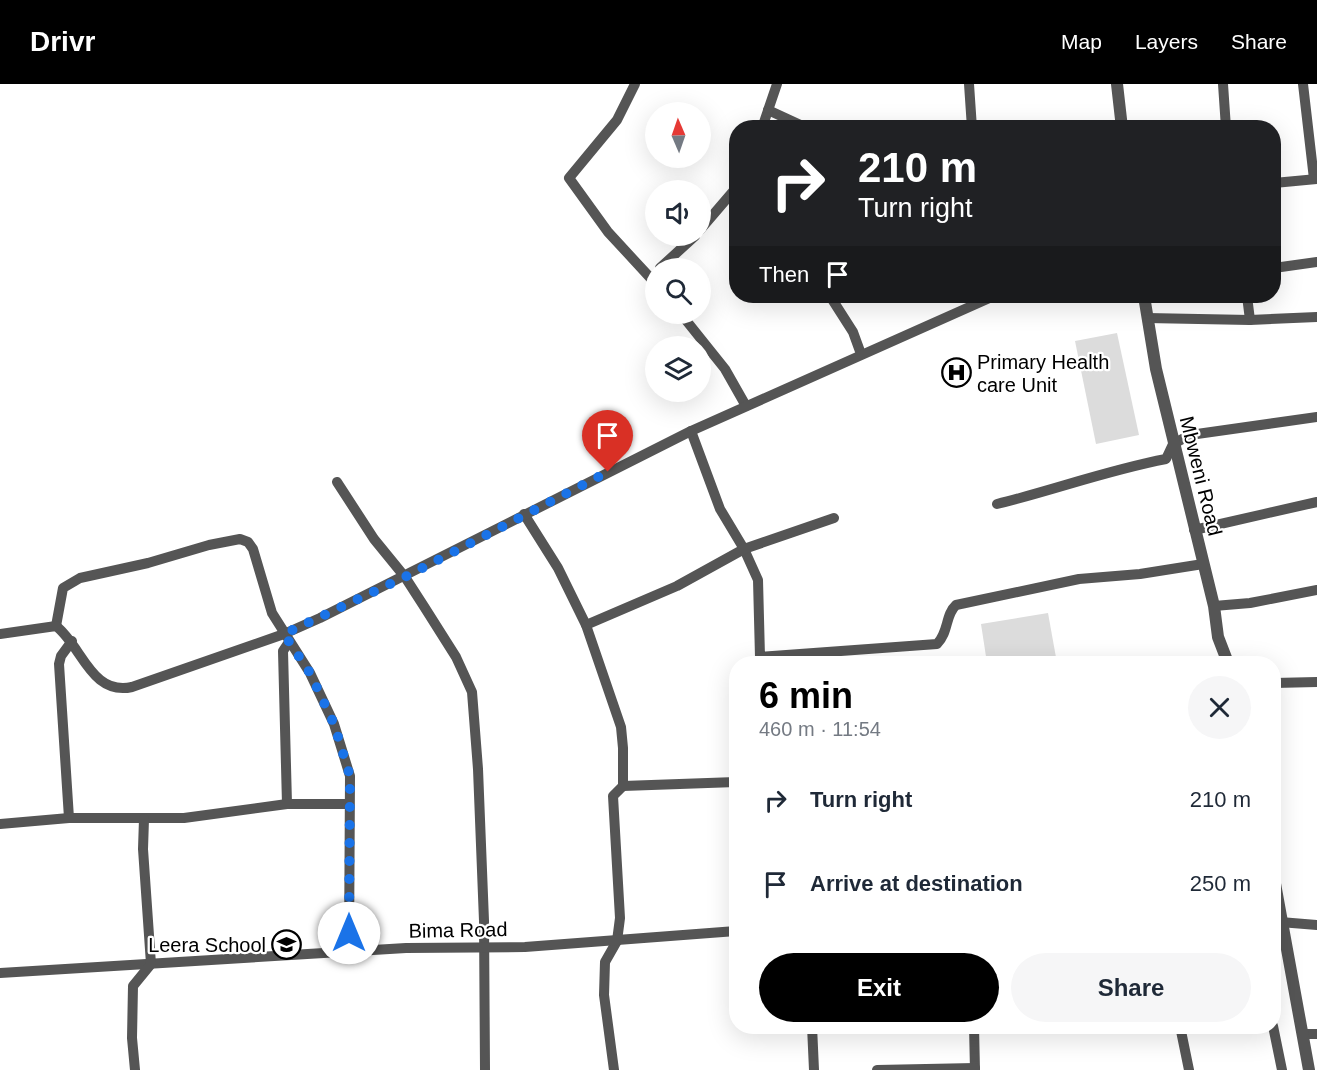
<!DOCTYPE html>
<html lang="en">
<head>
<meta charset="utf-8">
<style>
	body { margin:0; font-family:Helvetica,sans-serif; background:#f6f6f7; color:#1f2937; height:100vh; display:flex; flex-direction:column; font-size:22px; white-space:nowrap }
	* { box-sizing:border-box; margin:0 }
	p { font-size:20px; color:#747a83 }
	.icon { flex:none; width:33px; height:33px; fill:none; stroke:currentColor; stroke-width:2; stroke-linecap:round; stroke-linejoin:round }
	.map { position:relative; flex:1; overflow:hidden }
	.sheet { position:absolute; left:729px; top:572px; width:552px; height:378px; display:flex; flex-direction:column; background:#fff; border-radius:24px; box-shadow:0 6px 24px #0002 }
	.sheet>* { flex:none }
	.guide { position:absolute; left:729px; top:36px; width:552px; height:183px; border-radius:24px; box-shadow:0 6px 24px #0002; background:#202124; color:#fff; overflow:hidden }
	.needle { width:39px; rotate:358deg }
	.controls { position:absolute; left:645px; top:18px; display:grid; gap:12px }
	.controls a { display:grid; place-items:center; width:66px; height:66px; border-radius:50%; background:#fff; box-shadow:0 6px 24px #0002; font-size:30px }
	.pin { position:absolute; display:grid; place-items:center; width:51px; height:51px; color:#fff; margin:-62px -26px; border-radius:50% 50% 50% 0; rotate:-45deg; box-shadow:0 0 6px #0007 }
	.pin .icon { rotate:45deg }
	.me { position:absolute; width:66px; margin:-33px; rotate:0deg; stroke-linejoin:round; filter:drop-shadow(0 0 4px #0008) }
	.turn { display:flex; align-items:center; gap:21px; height:126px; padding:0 30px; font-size:27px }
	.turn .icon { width:78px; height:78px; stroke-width:2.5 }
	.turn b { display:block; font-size:42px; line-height:51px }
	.then { display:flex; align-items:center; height:57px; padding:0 30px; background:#0003; gap:12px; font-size:22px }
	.round { display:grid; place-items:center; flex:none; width:63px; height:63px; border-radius:32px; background:#f6f6f7 }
	.summary { display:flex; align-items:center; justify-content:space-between; height:102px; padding:0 30px }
	h1 { font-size:36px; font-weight:700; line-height:45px; color:#000 }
	.primary-button { display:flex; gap:12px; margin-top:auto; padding:12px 30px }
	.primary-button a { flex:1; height:69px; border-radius:36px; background:#000; color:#fff; font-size:24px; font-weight:700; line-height:69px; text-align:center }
	.primary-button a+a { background:#f6f6f7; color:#1f2937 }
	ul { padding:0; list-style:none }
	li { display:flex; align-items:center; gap:18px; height:84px; padding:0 30px }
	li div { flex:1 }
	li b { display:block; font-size:22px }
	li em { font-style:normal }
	header { display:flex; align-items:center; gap:36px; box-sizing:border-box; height:84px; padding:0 30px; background:#000; color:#fff }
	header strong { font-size:28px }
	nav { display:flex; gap:33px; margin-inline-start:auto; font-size:21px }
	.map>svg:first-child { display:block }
	.green { fill:#dcdcdc }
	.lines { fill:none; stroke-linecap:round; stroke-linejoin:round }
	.minor { stroke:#555; stroke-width:10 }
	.tertiary { stroke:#555; stroke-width:12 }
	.route { stroke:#1a73e8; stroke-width:10; stroke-dasharray:0 18 }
	.labels { text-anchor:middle; stroke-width:4.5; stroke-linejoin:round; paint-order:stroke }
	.poi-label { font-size:20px; fill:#000; stroke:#fff; text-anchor:start }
	.street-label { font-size:20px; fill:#000; stroke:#fff }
</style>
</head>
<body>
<header>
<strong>Drivr</strong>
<nav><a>Map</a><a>Layers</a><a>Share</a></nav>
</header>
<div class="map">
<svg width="1317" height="986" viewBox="0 0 1317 986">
	<rect width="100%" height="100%" fill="#fff"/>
	<g class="green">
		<polygon points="1117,249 1139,351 1096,360 1075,257"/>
		<polygon points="1048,529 1057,579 987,579 981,540"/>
	</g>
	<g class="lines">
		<g class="minor">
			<polyline points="635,0 617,36 569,94 608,148 656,200"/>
			<polyline points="969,0 972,44"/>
			<polyline points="1223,0 1226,44"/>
			<polyline points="1303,0 1314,95"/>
			<polyline points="768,26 807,44"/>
			<polyline points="762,44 777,0"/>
			<polyline points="1274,99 1317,95"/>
			<polyline points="700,146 736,104"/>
			<polyline points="660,184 695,152"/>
			<polyline points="1274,184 1317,178"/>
			<polyline points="830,212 853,248 861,270"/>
			<polyline points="1247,212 1250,236"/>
			<polyline points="681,230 725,285 746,322"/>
			<polyline points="1147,234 1250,236 1317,233"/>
			<path d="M691,347L720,425L744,465L758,496L760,573L937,560C949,548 945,531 956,521L1079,495L1140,490L1203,480"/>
			<polyline points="337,398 374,455 405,493 425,524 456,573 472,608 478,685 484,837 485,986"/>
			<path d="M997,420C1054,406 1108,386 1166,375L1173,360L1190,351L1317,333"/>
			<polyline points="524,430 558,484 586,541 621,643 623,664 623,702 613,712 620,834 617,857 605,878 604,911 614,986"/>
			<polyline points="1194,446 1317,418"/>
			<polyline points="1214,522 1250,519 1317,506"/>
			<polyline points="586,541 677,502 744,465 834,434"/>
			<polyline points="56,542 63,504 80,494 148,479 209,461 240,455 248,458 253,465 272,529 310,589 334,640 350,692 349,868"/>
			<path d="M0,550L56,542C82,562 91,612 132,603L284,550L320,534L691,347L994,212"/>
			<polyline points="1274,599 1317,598"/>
			<polyline points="623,702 736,698"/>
			<polyline points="287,720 283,567 289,558"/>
			<polyline points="69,734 59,580 61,572 72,557"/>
			<polyline points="0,740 69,734 184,734 287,720 349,720"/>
			<polyline points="1280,838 1317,841"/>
			<polyline points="0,889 406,864 525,863 736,847"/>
			<polyline points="812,942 814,986"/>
			<polyline points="974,942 975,986"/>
			<polyline points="1180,942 1189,986"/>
			<polyline points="1273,942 1282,986"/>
			<polyline points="1302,950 1317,950"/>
			<polyline points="135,986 132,954 133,902 151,880 143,765 144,735"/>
			<polyline points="877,986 975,984"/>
		</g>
		<g class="tertiary">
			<polyline points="1117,0 1122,44"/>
			<polyline points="1144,212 1156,285 1214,522 1218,553 1228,579"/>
			<polyline points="1274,794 1309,986"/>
		</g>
	</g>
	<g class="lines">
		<polyline class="route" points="349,849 350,692 334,640 310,589 284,550 405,493 608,388"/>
	</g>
	<defs>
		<symbol id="hospital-ring" viewBox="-11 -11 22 22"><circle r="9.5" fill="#fff" stroke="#000" stroke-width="1.5"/><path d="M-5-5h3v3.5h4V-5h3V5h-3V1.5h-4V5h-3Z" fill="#000"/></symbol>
		<symbol id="school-ring" viewBox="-11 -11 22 22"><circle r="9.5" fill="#fff" stroke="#000" stroke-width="1.5"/><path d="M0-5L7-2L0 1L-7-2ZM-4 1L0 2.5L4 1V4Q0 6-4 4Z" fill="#000"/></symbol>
	</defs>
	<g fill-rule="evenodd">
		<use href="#hospital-ring" x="940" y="272" width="33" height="33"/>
		<use href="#school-ring" x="270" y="844" width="33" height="33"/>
	</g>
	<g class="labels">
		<g class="poi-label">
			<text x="977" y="285">Primary Health<tspan x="977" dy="23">care Unit</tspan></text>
			<text x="266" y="868" text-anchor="end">Leera School</text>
		</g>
		<g class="street-label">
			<text transform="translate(1201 392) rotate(76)" y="7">Mbweni Road</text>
			<text transform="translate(458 846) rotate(-1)" y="7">Bima Road</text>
		</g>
	</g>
</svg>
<div class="controls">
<a><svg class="needle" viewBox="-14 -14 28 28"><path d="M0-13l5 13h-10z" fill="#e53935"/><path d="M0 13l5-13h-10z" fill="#747a83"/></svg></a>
<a><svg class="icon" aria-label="sound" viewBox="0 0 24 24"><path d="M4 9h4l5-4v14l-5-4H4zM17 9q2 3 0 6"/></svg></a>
<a><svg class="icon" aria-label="search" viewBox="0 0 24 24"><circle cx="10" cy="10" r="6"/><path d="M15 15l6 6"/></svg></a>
<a><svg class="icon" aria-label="layers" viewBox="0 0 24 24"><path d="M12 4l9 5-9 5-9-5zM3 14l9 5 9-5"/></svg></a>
</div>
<div class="pin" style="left:608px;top:388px;background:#d93025"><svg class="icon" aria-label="arrive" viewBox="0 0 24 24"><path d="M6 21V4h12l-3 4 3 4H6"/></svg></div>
<svg class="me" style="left:349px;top:849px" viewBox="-20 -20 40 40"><circle r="19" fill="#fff"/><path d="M0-13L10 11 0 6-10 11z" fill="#1a73e8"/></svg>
<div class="guide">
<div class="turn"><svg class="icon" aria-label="right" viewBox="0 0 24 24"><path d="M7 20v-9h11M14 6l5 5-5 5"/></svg><div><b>210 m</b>Turn right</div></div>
<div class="then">Then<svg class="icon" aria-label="arrive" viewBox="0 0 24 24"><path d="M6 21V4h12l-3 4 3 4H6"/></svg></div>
</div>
<section class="sheet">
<div class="summary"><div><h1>6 min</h1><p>460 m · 11:54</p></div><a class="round"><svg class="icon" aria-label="close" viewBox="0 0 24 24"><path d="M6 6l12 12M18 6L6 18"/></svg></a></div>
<ul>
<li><svg class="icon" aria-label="right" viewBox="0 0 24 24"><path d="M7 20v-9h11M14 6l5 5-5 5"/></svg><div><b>Turn right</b></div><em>210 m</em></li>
<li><svg class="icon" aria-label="arrive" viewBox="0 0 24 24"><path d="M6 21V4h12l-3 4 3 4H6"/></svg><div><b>Arrive at destination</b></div><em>250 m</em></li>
</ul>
<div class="primary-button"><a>Exit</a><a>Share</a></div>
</section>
</div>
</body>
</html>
